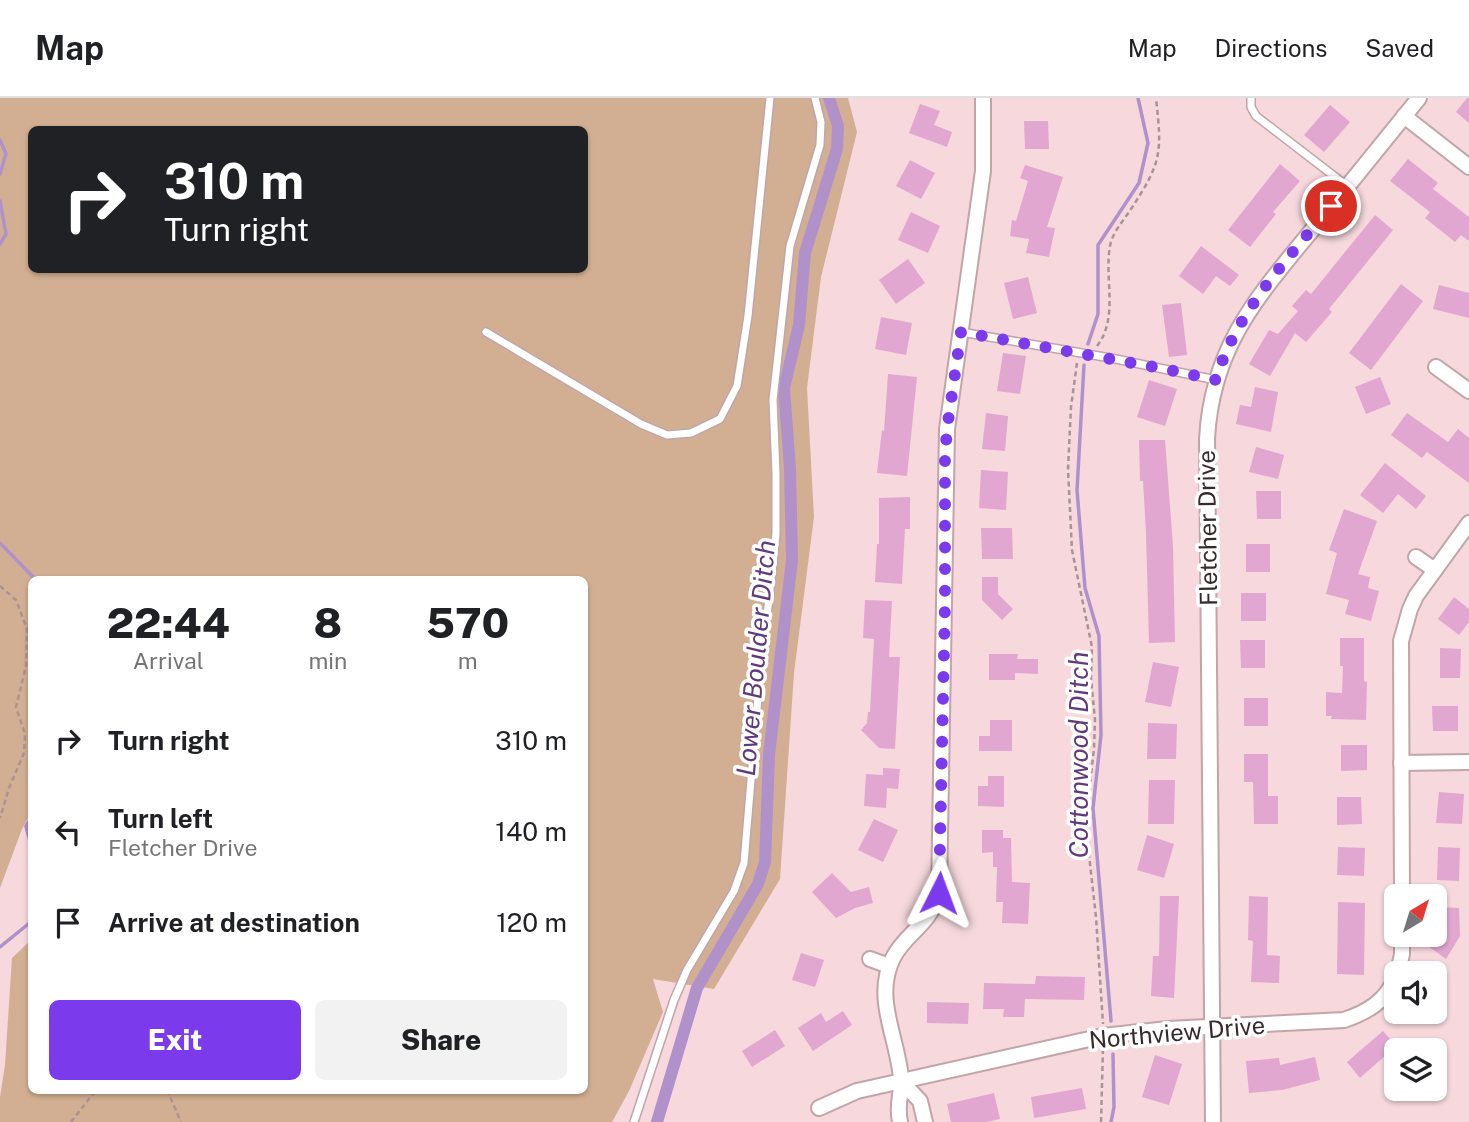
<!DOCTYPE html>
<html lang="en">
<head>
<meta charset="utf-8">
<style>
	body { margin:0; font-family:"Public Sans",sans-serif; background:#f2f2f2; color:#202124; height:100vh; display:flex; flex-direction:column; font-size:26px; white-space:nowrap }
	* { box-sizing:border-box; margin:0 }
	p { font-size:23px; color:#757577 }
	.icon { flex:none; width:38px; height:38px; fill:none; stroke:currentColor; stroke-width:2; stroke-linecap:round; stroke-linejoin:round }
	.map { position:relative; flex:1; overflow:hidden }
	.drawer { position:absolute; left:28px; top:478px; width:560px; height:518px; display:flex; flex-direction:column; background:#fff; border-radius:10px; box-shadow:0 2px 5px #0004 }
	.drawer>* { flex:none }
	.guide { position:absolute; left:28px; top:28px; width:560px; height:147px; border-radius:10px; box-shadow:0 2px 5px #0004; background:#202124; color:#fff; overflow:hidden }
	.needle { width:46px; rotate:38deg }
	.tools { position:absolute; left:1384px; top:786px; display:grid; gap:14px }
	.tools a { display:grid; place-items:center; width:63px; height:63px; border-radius:10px; background:#fff; box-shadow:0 2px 5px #0004; font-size:35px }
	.pin { position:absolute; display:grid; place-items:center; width:60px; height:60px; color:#fff; margin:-30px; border:4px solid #fff; border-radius:50%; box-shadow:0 2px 7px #0007 }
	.me { position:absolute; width:77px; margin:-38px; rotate:3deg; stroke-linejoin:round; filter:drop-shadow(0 0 5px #0008) }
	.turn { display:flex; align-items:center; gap:24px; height:147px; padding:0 21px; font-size:32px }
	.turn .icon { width:91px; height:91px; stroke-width:2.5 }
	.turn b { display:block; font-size:49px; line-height:60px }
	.eta { display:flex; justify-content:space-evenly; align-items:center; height:119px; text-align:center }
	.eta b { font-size:42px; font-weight:800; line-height:49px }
	.cta { display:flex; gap:14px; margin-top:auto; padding:14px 21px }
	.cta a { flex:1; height:80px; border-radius:10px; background:#7c3aed; color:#fff; font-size:28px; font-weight:800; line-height:80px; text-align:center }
	.cta a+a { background:#f2f2f2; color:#202124 }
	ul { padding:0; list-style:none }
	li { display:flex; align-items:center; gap:21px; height:91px; padding:0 21px }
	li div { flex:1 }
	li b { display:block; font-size:26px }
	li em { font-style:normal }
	header { display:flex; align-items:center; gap:42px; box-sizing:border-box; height:98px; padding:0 35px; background:#fff; border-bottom:2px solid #e0e0e0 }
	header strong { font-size:33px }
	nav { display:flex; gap:38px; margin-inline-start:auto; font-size:24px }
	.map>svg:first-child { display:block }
	.green { fill:#d2af92; fill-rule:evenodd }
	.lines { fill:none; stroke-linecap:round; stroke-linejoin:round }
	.stream { stroke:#b191c9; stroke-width:3.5 }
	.canal { stroke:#b191c9; stroke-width:12 }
	.building { fill:#e2a7d0 }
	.service-casing { stroke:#c1a5a9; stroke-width:10 }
	.minor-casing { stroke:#c1a5a9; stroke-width:18 }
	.path { stroke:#aa9397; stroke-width:2.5; stroke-dasharray:5 3.5; stroke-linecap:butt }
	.service { stroke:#fff; stroke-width:7 }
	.minor { stroke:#fff; stroke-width:14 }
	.route { stroke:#7c3aed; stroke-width:12; stroke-dasharray:0 21.6 }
	.labels { text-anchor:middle; stroke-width:7; stroke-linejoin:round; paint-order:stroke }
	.street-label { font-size:24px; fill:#362a2c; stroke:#fff }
	.water-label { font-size:26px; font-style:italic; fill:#63397e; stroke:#fff }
</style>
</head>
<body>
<header>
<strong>Map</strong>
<nav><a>Map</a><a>Directions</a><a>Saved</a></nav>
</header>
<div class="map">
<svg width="1469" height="1024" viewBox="0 0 1469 1024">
	<rect width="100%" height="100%" fill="#f6d8dd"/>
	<path class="green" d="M0,0H848L857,34L821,179L807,290L814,419L794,575L780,781L714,891L653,881L663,914L629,993L612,1024H0V999L5,967L12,860L31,842L32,992H584V481H32L31,715L22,731L0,790ZM32,32H584V172H32Z"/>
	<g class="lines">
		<g class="stream">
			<polyline points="0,42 6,56 0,76"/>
			<polyline points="0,103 6,136 0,146"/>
			<polyline points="1088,246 1098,216 1098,147 1139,85 1148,45 1138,0"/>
			<polyline points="1084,267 1077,392 1085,490 1099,538 1101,637 1093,710 1111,923"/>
			<polyline points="0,445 35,481"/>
			<polyline points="32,719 26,728 32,751"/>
			<polyline points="0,849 32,823"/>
			<polyline points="1111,1024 1114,1009 1113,956"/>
		</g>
		<polyline class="canal" points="657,1024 697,890 758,786 765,764 769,657 792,462 790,371 784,290 799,227 805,155 837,51 838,28 829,0"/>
	</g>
	<g class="building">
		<polygon points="1467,0 1469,0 1469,25 1456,14"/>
		<polygon points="920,6 940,13 934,27 952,34 947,49 909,35"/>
		<polygon points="1330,7 1350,24 1324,54 1304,37"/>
		<polygon points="1024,23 1048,23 1049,51 1025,51"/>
		<polygon points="1408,61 1438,85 1433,91 1469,119 1469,143 1461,137 1455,144 1425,120 1430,114 1390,83"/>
		<polygon points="910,62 935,75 921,101 896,88"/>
		<polygon points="1280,66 1300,83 1273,114 1276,116 1250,149 1228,132"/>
		<polygon points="1025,67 1063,79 1047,129 1055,130 1049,159 1026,155 1029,141 1010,138 1012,122 1016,123 1028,83 1020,80"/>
		<polygon points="911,114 940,128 928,155 898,142"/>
		<polygon points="1375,117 1393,132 1329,211 1332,214 1306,244 1295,235 1270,278 1249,266 1269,232 1278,236 1298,213 1292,208 1306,192 1311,196"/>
		<polygon points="1201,148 1239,177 1230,188 1216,178 1203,196 1179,178"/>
		<polygon points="908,161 925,185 896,206 879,182"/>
		<polygon points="1028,179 1037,215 1013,221 1004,185"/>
		<polygon points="1401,186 1423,203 1371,272 1349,255"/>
		<polygon points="1439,187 1469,195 1469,220 1433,211"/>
		<polygon points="1181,205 1187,257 1169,259 1162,207"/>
		<polygon points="881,219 912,225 906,257 875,251"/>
		<polygon points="1003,255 1026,258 1020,296 997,293"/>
		<polygon points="888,276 917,279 907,378 877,375 882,332 884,333"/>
		<polygon points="1380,279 1391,306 1366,316 1355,289"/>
		<polygon points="1149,282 1177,291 1165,328 1137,319"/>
		<polygon points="1255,289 1278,294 1271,334 1236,326 1240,307 1251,309"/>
		<polygon points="986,315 1008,318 1005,353 982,351"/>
		<polygon points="1407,315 1448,344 1458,331 1469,340 1469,385 1427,354 1422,360 1391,337"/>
		<polygon points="1139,342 1165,342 1173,448 1175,544 1149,545 1146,435 1143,383 1140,383"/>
		<polygon points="1256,349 1284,357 1278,381 1249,374"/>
		<polygon points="1385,365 1426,398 1416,411 1398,396 1383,415 1360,397"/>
		<polygon points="981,372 1008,374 1006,412 979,410"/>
		<polygon points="1256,393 1281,393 1281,421 1257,421"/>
		<polygon points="910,399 910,431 905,431 902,486 875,484 877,446 879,446 879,400"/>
		<polygon points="1344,411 1377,423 1358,476 1370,479 1368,490 1379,493 1371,523 1345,516 1349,502 1326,496 1337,455 1329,452"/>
		<polygon points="981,430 1012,430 1013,461 982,461"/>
		<rect x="1246" y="446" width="24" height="28"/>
		<polygon points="982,479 998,479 998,496 1013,511 1002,522 982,502"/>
		<rect x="1241" y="495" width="25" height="28"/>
		<polygon points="1454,499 1469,511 1469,524 1459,537 1438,521"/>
		<polygon points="865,502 892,503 889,559 900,559 895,651 879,650 861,632 867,625 868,614 870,614 874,541 863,540"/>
		<polygon points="1340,540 1364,540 1364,583 1367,584 1366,622 1331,621 1332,618 1326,618 1326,594 1342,595 1343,568 1340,568"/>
		<polygon points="1240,542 1265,542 1265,570 1241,570"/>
		<polygon points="1440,550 1461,551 1460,580 1440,580"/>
		<polygon points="989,556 1018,556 1017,561 1038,561 1038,576 1015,575 1015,582 989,582"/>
		<polygon points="1153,564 1179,569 1171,609 1145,604"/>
		<rect x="1244" y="600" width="24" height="28"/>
		<polygon points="1432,608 1458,608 1458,633 1433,633"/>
		<polygon points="990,622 1012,622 1012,653 979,653 979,638 990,638"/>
		<polygon points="1148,625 1177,626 1176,661 1147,661"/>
		<polygon points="1341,647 1367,647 1367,672 1341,673"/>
		<polygon points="1244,656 1268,656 1268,698 1278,698 1278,726 1254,726 1253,684 1244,684"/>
		<polygon points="883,670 900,671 898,691 887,690 886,710 864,708 866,676 883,677"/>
		<polygon points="988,678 1004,678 1004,709 978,708 978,688 988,688"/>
		<polygon points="1149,682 1175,682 1174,726 1148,726"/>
		<polygon points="1439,694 1464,696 1462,726 1436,725"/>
		<polygon points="1337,699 1361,699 1362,726 1337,727"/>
		<polygon points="874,721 898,732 883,764 858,752"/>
		<polygon points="982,732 1003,732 1003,740 1011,740 1012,784 1030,785 1028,826 1002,825 1003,804 996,804 997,769 993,769 993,754 982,755"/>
		<polygon points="1147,737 1174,746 1164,780 1137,772"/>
		<polygon points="1338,749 1365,750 1364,778 1337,777"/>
		<polygon points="1438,749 1460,750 1459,783 1437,782"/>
		<polygon points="832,775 851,794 869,789 873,805 855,810 836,820 812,794"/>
		<polygon points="1160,798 1179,798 1174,900 1151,898 1153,858 1159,858"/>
		<polygon points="1249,798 1268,799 1267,857 1280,858 1279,885 1251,884 1253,843 1248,842"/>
		<polygon points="1338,804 1365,805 1364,877 1337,876"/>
		<polygon points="1435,809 1459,810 1460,838 1446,861 1428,848 1435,836"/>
		<polygon points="801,855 824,862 815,889 792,882"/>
		<polygon points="1036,878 1085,879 1084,902 1025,901 1024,919 1003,919 1004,911 983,911 984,885 1035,886"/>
		<polygon points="927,904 969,905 968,926 927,925"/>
		<polygon points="843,913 852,927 813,953 798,930 821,915 826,924"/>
		<polygon points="775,932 785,948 752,969 742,953"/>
		<polygon points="1383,933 1396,948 1360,980 1347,964"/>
		<polygon points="1155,957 1182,966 1169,1007 1142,999"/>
		<polygon points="1315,959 1320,982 1282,992 1249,995 1246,963 1279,960 1280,967"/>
		<polygon points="1082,990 1086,1011 1034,1020 1031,999"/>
		<polygon points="994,995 1000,1021 987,1024 951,1024 947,1006"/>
	</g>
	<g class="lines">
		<defs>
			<g id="service">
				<polyline points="1251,0 1251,9 1256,18 1347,88"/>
				<polyline points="486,234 641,326 667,337 691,335 720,321 737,288 748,218 770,0"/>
				<polyline points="961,234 1116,261 1216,282"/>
				<polyline points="634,1024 674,902 687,872 734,793 744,765 758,599 776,436 776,376 773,302 790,148 820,47 821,24 815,0"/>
			</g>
			<g id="minor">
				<polyline points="1404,18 1469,69"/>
				<polyline points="1436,269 1469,293"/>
				<polyline points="1416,459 1435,472"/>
				<polyline points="1401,665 1469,664"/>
				<polyline points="1402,798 1401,543 1410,511 1416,498 1469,425"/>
				<polyline points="870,861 889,868"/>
				<polyline points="1398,875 1402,856 1402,836"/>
				<polyline points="901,983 920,1003 925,1024"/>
				<path d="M819,1010L857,993L1103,938L1168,931L1344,922C1368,914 1386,903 1396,879"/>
				<path d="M900,1024C896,1006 902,997 901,981C898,940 873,900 893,860C906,834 929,829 939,795L947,331L983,73V0"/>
				<path d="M1213,1024L1207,341C1212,246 1260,196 1317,126C1351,84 1385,42 1419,0"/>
			</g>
		</defs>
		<use href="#service" class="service-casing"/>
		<use href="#minor" class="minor-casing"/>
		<g class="path">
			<path d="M1097,248C1119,220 1104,180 1110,148C1112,135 1124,122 1131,111C1162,64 1162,55 1156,0"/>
			<polyline points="1077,265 1071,309 1068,371 1072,452 1092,549 1091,580 1095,622 1094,650 1088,705 1088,748 1096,819 1103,926"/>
			<polyline points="0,488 16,502 27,531 26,568 16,609 25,636 24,655 9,690 0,720"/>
			<polyline points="167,992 181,1024"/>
			<polyline points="71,1024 96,992"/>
			<polyline points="1101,1024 1103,950"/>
		</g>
		<use href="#service" class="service"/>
		<use href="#minor" class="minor"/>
	</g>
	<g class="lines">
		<path class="route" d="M939,795L945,505V360L947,331L961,234L1160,270L1216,282C1235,215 1288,161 1331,108"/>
	</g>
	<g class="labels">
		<g class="street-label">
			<text transform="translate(1208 430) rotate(-91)" y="8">Fletcher Drive</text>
			<text transform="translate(1177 935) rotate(-5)" y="8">Northview Drive</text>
		</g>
		<g class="water-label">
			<text transform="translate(756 560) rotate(-85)" y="9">Lower Boulder Ditch</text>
			<text transform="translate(1079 657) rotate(-90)" y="9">Cottonwood Ditch</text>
		</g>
	</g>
</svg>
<div class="tools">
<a><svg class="needle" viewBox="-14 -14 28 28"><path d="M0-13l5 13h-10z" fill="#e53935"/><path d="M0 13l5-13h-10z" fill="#757577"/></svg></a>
<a><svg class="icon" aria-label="sound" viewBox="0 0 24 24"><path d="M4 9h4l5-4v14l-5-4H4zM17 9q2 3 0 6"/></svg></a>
<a><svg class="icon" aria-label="layers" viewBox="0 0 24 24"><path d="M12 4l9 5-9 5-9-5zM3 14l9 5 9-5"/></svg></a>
</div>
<div class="pin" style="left:1331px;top:108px;background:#d93025"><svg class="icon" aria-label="arrive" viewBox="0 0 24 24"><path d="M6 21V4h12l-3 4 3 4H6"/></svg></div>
<svg class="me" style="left:939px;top:795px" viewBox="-20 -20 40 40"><path d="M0-17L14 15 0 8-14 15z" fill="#7c3aed" stroke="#fff" stroke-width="4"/></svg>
<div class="guide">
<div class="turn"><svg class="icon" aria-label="right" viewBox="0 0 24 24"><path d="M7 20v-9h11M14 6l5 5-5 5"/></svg><div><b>310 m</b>Turn right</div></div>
</div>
<section class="drawer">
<div class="eta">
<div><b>22:44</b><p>Arrival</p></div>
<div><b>8</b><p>min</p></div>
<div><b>570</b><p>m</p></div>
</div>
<ul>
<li><svg class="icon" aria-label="right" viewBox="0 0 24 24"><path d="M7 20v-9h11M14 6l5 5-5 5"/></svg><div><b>Turn right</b></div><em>310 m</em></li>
<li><svg class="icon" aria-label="left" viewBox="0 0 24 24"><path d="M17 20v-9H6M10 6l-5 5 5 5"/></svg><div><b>Turn left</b><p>Fletcher Drive</p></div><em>140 m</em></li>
<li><svg class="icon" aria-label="arrive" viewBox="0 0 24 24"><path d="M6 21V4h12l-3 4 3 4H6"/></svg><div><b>Arrive at destination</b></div><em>120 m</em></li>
</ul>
<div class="cta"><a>Exit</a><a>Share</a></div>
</section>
</div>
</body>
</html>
